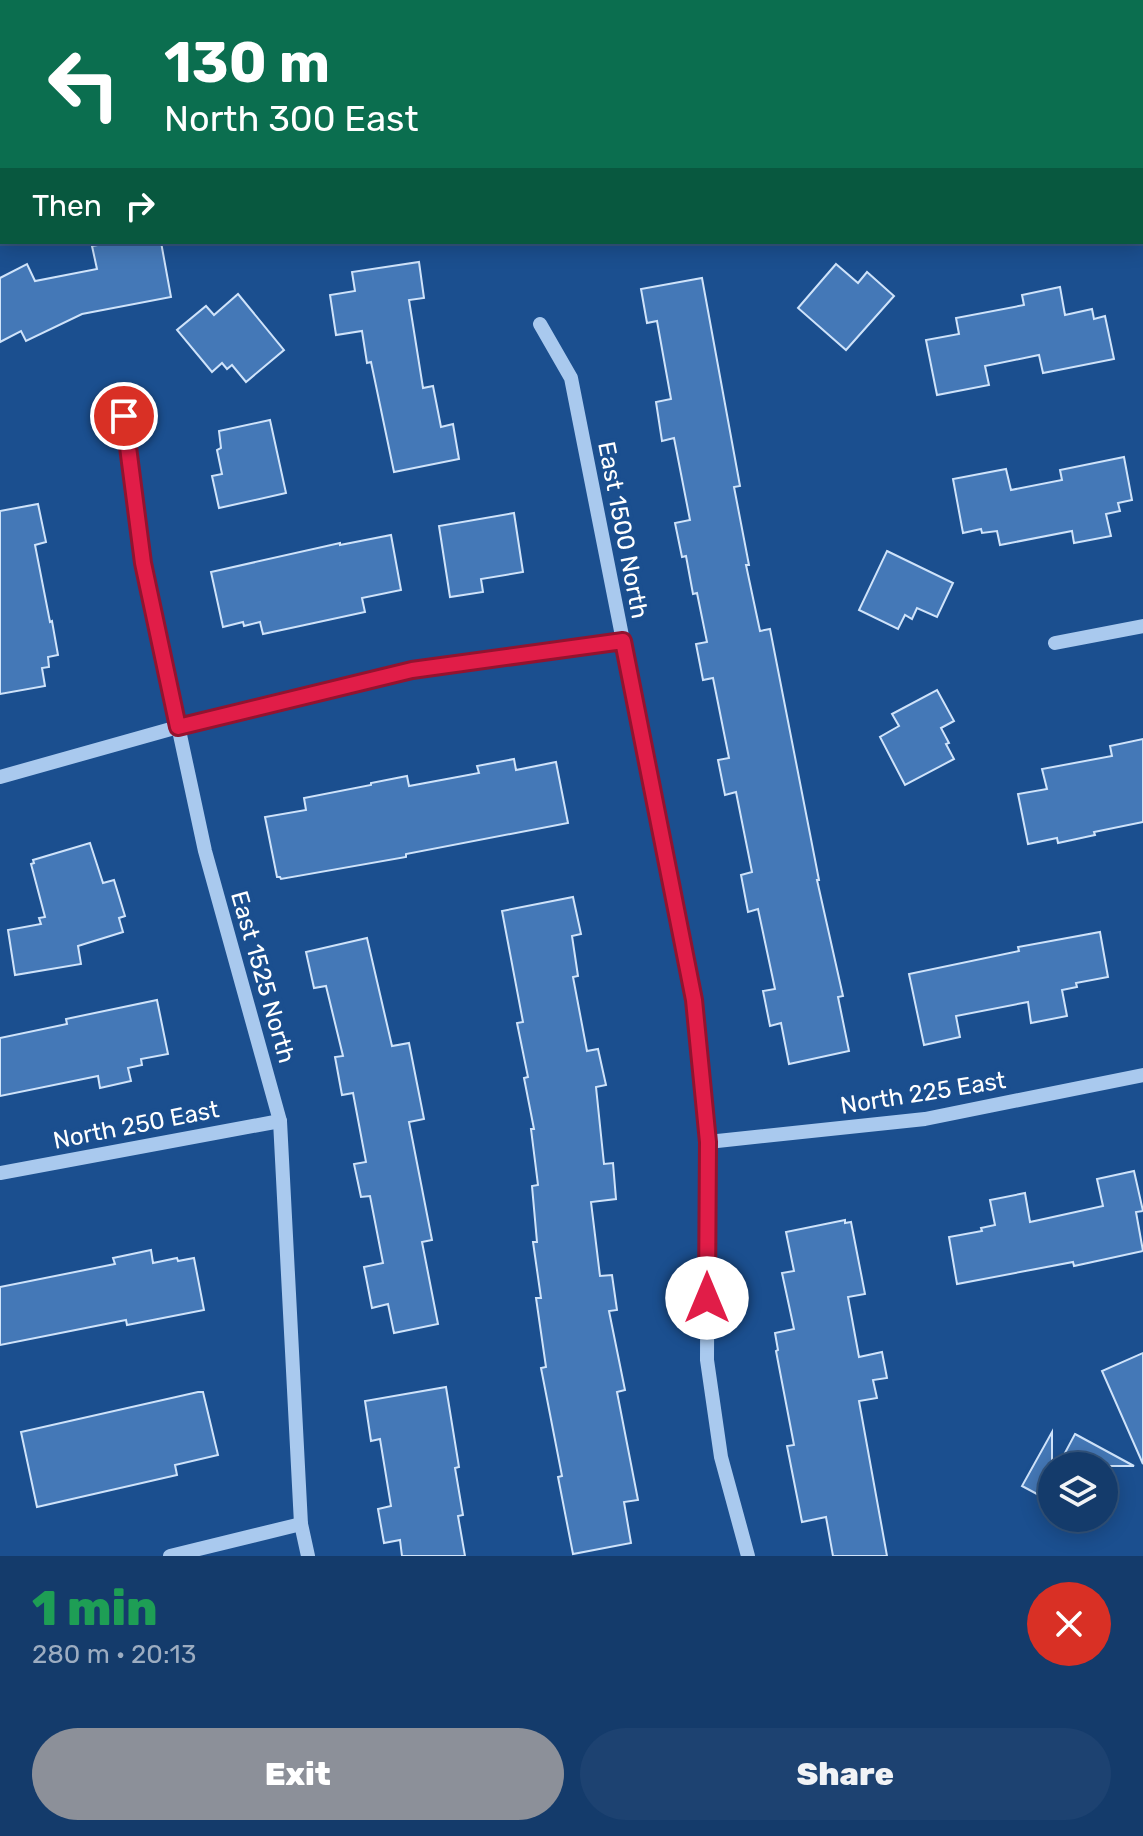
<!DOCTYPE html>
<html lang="en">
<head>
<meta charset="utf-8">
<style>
	body { margin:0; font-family:Rubik,sans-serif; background:#1d4271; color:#f1f3f6; height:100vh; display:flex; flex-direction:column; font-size:30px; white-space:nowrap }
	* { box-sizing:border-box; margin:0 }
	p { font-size:26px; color:#9dadc1 }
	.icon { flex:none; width:44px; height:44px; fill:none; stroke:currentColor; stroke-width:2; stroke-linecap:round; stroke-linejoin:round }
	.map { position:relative; height:1556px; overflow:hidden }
	.drawer { display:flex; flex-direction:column; background:#143b6b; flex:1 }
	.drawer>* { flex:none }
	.guide { position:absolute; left:0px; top:0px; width:1144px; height:244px; box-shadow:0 4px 20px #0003,0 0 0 2px #33557e; background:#0b6e4f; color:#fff; overflow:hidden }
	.controls { position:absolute; left:1038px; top:1452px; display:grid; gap:16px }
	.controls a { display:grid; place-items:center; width:80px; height:80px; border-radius:50%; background:#143b6b; box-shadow:0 4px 20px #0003,0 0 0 2px #33557e; font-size:40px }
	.pin { position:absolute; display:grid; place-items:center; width:68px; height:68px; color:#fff; margin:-34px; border:4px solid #fff; border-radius:50%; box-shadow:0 2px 8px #0007 }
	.me { position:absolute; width:88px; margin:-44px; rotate:0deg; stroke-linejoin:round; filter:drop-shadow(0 0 6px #0008) }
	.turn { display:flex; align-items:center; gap:28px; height:168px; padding:0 32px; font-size:36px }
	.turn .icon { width:104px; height:104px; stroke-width:2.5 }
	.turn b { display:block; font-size:56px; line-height:68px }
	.then { display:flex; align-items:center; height:76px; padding:0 32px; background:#0003; gap:16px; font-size:30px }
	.round { display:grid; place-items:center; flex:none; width:84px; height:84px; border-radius:42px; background:#1d4271 }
	.summary { display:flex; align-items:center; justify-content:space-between; height:136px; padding:0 32px }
	h1 { font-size:48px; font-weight:800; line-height:60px; color:#1e9e55 }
	.cta { display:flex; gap:16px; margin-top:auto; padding:16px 32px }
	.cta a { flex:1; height:92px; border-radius:48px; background:#8c9099; color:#fff; font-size:32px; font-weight:800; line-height:92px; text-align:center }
	.cta a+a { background:#1d4271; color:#f1f3f6 }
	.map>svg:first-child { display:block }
	.building { fill:#4478b7; stroke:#cfe3fa; stroke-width:2 }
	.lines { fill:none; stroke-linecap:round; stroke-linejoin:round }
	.minor { stroke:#a9c9ee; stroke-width:14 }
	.route-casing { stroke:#92132f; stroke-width:20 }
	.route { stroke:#e11d48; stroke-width:14 }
	.labels { text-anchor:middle; stroke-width:8; stroke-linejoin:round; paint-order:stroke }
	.street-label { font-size:24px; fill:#fff; stroke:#1b4f8f }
</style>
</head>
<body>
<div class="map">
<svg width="1143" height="1556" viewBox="0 0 1143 1556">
	<rect width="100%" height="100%" fill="#1b4f8f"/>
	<g class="building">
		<polygon points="115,242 161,242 171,297 82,314 26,341 21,331 0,342 0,278 27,264 35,281 97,269 92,246"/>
		<polygon points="419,262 424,298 409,300 423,388 433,386 441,427 453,424 459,459 394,472 371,362 367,363 362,331 336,335 330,295 355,291 352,272"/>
		<polygon points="836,264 858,283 867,272 894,296 846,350 798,308"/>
		<polygon points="702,278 740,486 734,487 749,565 746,565 760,631 770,629 819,880 817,880 843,996 838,997 849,1051 789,1064 781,1023 770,1026 763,991 775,989 758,909 748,912 741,875 752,872 736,792 725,795 718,760 729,758 713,678 703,680 696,644 707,642 697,593 693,594 686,556 682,557 675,523 690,520 674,438 662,441 656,402 671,399 657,321 647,323 641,289"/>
		<polygon points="1060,287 1065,315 1092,309 1094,319 1105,316 1114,359 1043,373 1039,355 985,366 989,385 937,395 926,340 959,334 956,318 1024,305 1022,295"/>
		<polygon points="238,294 284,350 246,382 232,365 227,369 222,363 212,372 177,330 206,306 214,315"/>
		<polygon points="270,420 286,493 219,508 212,476 222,474 217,450 221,448 219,431"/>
		<polygon points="1124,457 1132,500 1118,503 1120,511 1106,514 1111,536 1074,543 1072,531 1000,545 997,531 982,533 981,529 963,533 953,479 1006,469 1011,490 1062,480 1060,470"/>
		<polygon points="38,504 46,542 35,545 50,622 52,621 58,655 48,657 49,667 42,668 45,686 0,694 0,511"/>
		<polygon points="514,513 523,572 481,579 483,592 450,597 439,526"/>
		<polygon points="391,535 401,590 362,598 365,612 263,634 260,622 244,626 243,622 223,627 211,572 340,543 340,545"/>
		<polygon points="887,551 953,583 937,617 917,608 912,619 905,615 898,629 859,610"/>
		<polygon points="937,690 954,721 941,728 949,743 946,744 954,759 905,785 880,737 899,726 892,714"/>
		<polygon points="1143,739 1143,822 1094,832 1095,835 1058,843 1057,838 1028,844 1018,794 1047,789 1042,769 1112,756 1110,746"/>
		<polygon points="514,759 516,770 556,762 568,823 406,854 406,857 281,879 280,877 277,877 265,817 306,810 304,798 371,785 371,783 407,776 409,786 479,773 477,766"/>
		<polygon points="90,843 103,883 114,880 125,916 119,918 123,932 78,946 81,964 15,975 8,930 41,924 39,918 45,917 31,864 34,863 33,860"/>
		<polygon points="573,897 581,934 572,936 578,976 573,977 587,1051 598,1049 606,1085 596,1087 604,1164 613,1163 616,1199 591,1202 600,1276 612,1275 617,1310 609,1311 625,1390 617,1392 638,1500 624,1502 631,1543 573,1554 558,1477 562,1476 541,1368 546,1367 536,1298 541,1298 533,1242 537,1242 532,1186 538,1185 531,1129 534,1129 524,1078 528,1077 517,1023 523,1022 502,911"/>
		<polygon points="1100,932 1108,977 1076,983 1077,987 1062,990 1067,1016 1031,1023 1028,1002 956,1016 960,1037 924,1045 909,974 1019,951 1018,947"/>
		<polygon points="367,938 392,1046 409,1043 424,1119 409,1122 432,1240 422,1242 438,1324 394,1333 388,1304 372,1308 364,1267 383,1263 370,1196 361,1197 354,1164 366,1162 353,1093 342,1095 335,1057 343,1056 326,986 314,988 306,952"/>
		<polygon points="157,1000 168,1054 141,1059 142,1065 128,1068 131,1081 100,1088 98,1076 0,1096 0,1038 67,1024 66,1019"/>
		<polygon points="1134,1171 1143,1211 1136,1212 1143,1251 1074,1266 1073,1262 957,1284 949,1237 982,1231 981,1228 995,1225 990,1200 1025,1193 1030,1222 1103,1206 1097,1179"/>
		<polygon points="845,1220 845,1223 851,1222 865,1294 848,1297 859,1357 882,1352 887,1378 873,1380 877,1398 859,1401 887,1556 833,1556 826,1517 802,1522 787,1446 794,1445 776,1351 778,1350 775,1333 794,1329 782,1273 794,1271 786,1232"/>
		<polygon points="151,1250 153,1263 177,1258 178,1261 194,1258 204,1310 127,1325 126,1320 0,1345 0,1287 115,1264 113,1258"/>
		<polygon points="1143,1353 1143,1464 1102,1371"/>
		<polygon points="446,1387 459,1467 455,1468 463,1515 458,1516 465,1556 402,1556 400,1540 384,1543 378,1509 391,1506 380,1439 371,1441 365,1401"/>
		<polygon points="198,1392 203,1392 218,1455 175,1465 177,1475 37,1507 21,1432"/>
		<polygon points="1052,1432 1052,1502 1022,1486"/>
		<polygon points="1075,1434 1134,1466 1058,1466"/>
	</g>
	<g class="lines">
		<g class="minor">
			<polyline points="1130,0 1131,2"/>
			<polyline points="1142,58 1143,63"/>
			<polyline points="1142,156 1143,156"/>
			<polyline points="540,324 571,378 694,1000 708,1142 707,1360 721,1457 748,1556"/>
			<polyline points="124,416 143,563 205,851 280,1121 301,1524 308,1556"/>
			<polyline points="1055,643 1143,626"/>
			<polyline points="0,777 178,727 412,670 623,641"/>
			<polyline points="708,1142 925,1119 1143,1075"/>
			<polyline points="0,1173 280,1121"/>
			<polyline points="170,1556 301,1524"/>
		</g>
	</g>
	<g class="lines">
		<defs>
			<polyline id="route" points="124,416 143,563 178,727 412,670 623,641 694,1000 708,1142 707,1298"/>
		</defs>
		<use href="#route" class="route-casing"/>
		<use href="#route" class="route"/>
	</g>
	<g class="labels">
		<g class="street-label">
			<text transform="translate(623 530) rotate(79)" y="8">East 1500 North</text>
			<text transform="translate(263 977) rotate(74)" y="8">East 1525 North</text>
			<text transform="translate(923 1093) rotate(-9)" y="8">North 225 East</text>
			<text transform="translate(136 1125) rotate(-11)" y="8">North 250 East</text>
		</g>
	</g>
</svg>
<div class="controls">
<a><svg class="icon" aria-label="layers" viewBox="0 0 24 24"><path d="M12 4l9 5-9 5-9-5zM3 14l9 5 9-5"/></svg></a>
</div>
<div class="pin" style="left:124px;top:416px;background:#d93025"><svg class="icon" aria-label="arrive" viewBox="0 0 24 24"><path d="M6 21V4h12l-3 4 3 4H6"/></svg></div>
<svg class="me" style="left:707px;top:1298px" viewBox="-20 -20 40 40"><circle r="19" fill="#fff"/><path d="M0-13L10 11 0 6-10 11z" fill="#e11d48"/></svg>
<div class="guide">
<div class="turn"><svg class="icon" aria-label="left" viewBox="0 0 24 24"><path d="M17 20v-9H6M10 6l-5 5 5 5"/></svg><div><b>130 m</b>North 300 East</div></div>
<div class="then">Then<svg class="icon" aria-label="right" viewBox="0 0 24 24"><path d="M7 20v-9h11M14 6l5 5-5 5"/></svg></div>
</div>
</div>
<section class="drawer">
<div class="summary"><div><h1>1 min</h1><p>280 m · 20:13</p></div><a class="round" style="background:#d93025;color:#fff"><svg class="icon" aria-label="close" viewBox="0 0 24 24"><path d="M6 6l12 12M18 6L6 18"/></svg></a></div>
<div class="cta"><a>Exit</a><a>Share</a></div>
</section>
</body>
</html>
